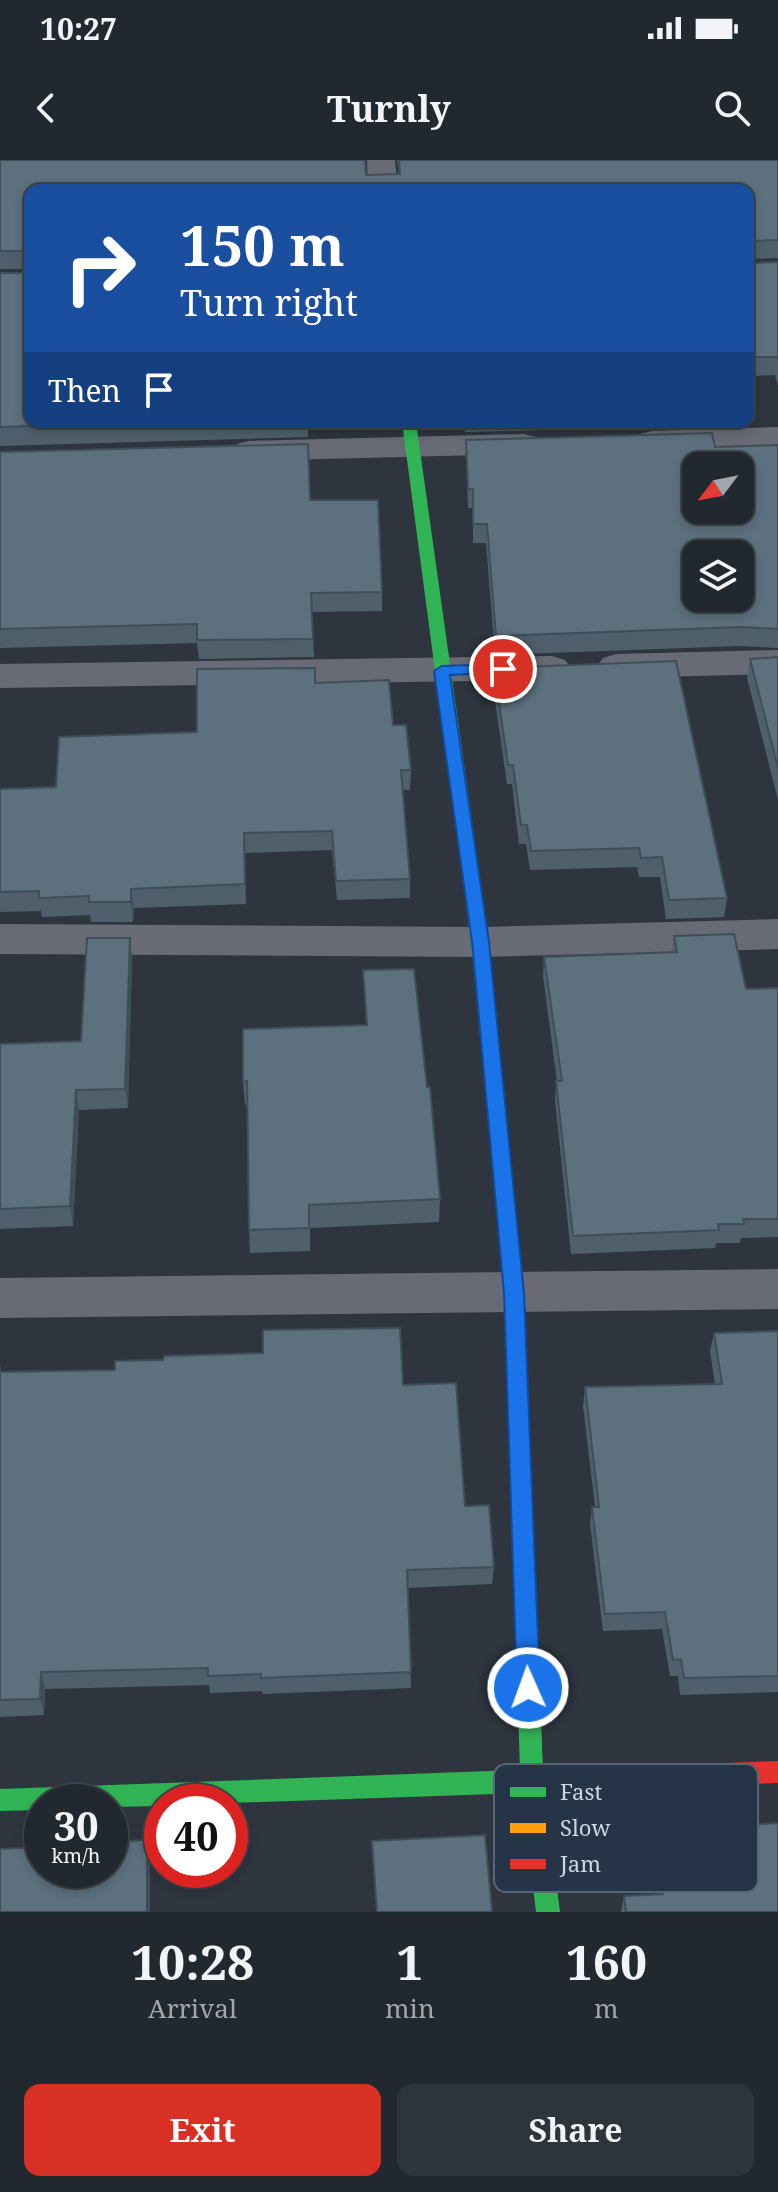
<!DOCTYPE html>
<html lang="en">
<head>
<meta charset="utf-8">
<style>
	body { margin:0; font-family:"Noto Serif",serif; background:#2e343b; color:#f1f3f6; height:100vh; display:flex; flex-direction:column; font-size:30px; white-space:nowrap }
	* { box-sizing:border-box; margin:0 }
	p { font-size:26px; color:#a2a6aa }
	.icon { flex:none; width:44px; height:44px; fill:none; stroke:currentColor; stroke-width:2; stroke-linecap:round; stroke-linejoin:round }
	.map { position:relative; height:1752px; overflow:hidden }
	.details { display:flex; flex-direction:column; background:#22282f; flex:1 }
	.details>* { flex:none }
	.hud { position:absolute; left:24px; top:24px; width:730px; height:244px; border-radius:16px; box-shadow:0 4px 12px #0003,0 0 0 2px #3f444b; background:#1a4fa0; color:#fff; overflow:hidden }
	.needle { width:52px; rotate:238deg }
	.controls { position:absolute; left:682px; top:292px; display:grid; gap:16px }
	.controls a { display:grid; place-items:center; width:72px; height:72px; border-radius:16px; background:#22282f; box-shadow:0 4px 12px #0003,0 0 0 2px #3f444b; font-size:40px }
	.speed { position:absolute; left:24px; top:1624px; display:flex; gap:16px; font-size:40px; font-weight:700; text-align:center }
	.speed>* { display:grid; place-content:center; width:104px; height:104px; border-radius:50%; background:#22282f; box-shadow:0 4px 12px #0003,0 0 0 2px #3f444b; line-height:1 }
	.speed small { font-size:20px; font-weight:400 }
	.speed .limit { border:12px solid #d22; background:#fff; color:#111 }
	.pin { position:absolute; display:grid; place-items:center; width:68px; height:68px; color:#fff; margin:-34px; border:4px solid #fff; border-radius:50%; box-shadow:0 2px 8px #0007 }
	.me { position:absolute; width:88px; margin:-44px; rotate:358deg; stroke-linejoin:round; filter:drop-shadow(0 0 6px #0008) }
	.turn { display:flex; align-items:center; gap:28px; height:168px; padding:0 24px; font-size:36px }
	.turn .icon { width:104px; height:104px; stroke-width:2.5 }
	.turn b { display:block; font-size:56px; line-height:68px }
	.then { display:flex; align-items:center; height:76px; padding:0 24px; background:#0003; gap:16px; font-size:30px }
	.eta { display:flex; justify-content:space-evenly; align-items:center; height:136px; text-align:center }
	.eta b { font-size:48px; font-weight:700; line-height:56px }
	.action { display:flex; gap:16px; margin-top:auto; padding:16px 24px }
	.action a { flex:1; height:92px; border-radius:16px; background:#d93025; color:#fff; font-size:32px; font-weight:700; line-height:92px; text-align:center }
	.action a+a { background:#2e343b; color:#f1f3f6 }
	.status { display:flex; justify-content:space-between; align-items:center; height:56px; padding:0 40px; background:#22282f; direction:ltr }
	.status svg { height:22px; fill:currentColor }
	header { display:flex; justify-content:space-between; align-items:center; height:104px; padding:0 24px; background:#22282f; font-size:36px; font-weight:700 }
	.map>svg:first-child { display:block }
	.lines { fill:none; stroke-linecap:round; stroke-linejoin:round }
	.street { fill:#686b75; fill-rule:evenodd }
	.fast { fill:#30b455; fill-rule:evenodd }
	.slow { fill:#ff9f0a; fill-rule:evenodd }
	.jam { fill:#e5322d; fill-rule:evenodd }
	.wall { fill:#4f606c }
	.shaded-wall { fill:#404e58 }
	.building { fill:#5c707d; stroke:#404e58; stroke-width:2; fill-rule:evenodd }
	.route { fill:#1a73e8; stroke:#114b97; stroke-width:2 }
	.key { fill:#263447; stroke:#586576; stroke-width:2 }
	.key-label { font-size:22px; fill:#ced7e3 }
</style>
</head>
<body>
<div class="status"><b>10:27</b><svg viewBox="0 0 49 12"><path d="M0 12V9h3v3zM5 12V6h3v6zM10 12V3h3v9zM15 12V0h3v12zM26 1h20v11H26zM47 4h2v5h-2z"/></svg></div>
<header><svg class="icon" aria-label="back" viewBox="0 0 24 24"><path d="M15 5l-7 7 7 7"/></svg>Turnly<svg class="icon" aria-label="search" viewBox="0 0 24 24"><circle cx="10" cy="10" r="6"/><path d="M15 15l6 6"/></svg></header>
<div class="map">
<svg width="778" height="1752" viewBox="0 0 778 1752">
	<rect width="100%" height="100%" fill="#2e353f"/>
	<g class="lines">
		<g class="street">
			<polygon points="367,0 395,0 398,30 368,30"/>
			<polygon points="778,267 778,287 652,291 640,288 635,281 640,274 652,271"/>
			<polygon points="524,274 536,277 541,284 536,291 524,294 249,301 237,298 232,291 237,284 249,281"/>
			<polygon points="778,490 778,514 616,518 603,514 597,506 603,498 616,494"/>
			<polygon points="552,496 565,500 571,508 565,516 552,520 0,528 0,504"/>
			<polygon points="778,759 778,789 480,797 0,794 0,764 480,767"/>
			<polygon points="778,1109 778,1149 0,1158 0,1118"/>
		</g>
		<g class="fast">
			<polygon points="402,262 416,262 489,782 500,896 497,901 485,901 482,896 471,782"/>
			<polygon points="526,1448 534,1451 537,1458 543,1610 593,1608 601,1611 605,1619 601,1627 593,1630 545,1632 560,1752 536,1752 522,1633 230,1643 162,1642 162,1646 110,1647 110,1642 42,1642 42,1650 0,1651 0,1629 520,1610 515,1458 518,1451"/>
		</g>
		<polygon class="slow" points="491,889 497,891 500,896 524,1133 537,1458 534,1465 526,1468 518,1465 515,1458 504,1133 482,896 485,891"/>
		<polygon class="jam" points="778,1601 778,1623 593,1630 585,1627 581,1619 585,1611 593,1608"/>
	</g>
	<g class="wall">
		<polygon points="0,0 366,15 399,14 397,0 778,0 778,98 748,99 748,103 778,102 778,226 775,215 748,216 748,30 30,262 369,262 369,269 308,270 308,277 0,286 0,113 30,113 30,109 0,109"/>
		<polygon points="454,262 704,262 703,266 465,272 464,264 454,264"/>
		<polygon points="466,280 715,287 778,285 778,488 739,486 495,495 486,383 473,383 473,348 468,348"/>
		<polygon points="0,292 310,340 382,432 382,451 312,452 314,497 199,499 197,483 0,488"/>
		<polygon points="778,497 778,640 747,518 750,499"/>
		<polygon points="494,508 727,738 724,757 666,759 660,717 639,717 637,707 530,710 526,684 519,684 512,624 507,624 493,527"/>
		<polygon points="315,523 393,565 411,610 410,630 403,630 410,719 410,738 337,740 332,690 245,693 246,744 134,748 133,762 91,762 90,755 42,757 41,751 0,752 0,629 56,627 197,572"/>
		<polygon points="674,776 746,829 778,828 778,1077 741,1078 740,1083 716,1083 715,1088 571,1094 555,940 556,921 557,921 543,816 544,797 672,793"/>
		<polygon points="130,778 132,798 128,948 79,950 73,1066 0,1069 0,884 81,881"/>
		<polygon points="363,810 440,1039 439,1062 310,1068 310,1091 250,1093 249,1070 247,945 245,945 243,921 366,865"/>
		<polygon points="778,1171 778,1532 680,1535 678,1516 670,1516 662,1469 603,1471 590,1364 592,1347 595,1347 583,1246 585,1227 715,1224 710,1191 714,1173"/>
		<polygon points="0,1205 1,1212 403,1225 465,1346 494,1407 492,1424 408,1428 411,1528 263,1534 262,1531 210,1533 209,1525 45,1529 44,1555 0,1557"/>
		<polygon points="655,1671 778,1752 621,1752 624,1736 657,1734 651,1688"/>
	</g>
	<g class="shaded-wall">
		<polygon points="131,729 134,748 133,762 131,742"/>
		<polygon points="130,778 132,798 128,948 125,929"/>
		<polygon points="76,930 79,950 73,1066 70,1046"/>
		<polygon points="41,1512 45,1529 44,1555 40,1539"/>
		<polygon points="147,1680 150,1696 150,1752 147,1752"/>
	</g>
	<g class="building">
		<polygon points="0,0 365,0 366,15 400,14 399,0 778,0 778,80 748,81 748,103 778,102 778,199 777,197 748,197 748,30 30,30 30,262 178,262 0,267 0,113 30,113 30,91 0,91"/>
		<path d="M712,273L715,287L778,285V469L742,467L496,476L487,364H473V329H468L466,280ZM696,306H740V350H696ZM696,394H740V438H696Z"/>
		<polygon points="308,284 310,340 378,340 382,432 311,433 313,479 197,480 197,464 0,469 0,292"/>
		<polygon points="778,497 778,608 750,499"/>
		<polygon points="676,501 727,738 669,740 662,697 641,698 639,688 531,691 527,665 521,665 513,605 508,605 494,508"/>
		<polygon points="315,508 315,523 389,520 393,565 406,565 411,610 401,610 410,719 336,721 332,671 244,673 245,724 131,729 131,742 89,742 89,736 39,738 39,731 0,732 0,629 56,627 59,577 197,572 197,509"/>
		<polygon points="734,774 746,829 778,828 778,1059 743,1059 744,1064 718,1064 719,1070 573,1076 556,921 562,921 544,797 677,792 674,776"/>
		<polygon points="87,778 130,778 125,929 76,930 70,1046 0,1049 0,884 81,881"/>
		<polygon points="414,809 427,927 430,927 440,1039 309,1045 309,1068 249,1070 247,921 243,921 243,869 367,865 363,810"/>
		<polygon points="400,1168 403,1225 456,1223 465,1346 489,1345 494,1407 407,1410 411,1512 261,1518 261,1514 208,1516 208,1508 41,1512 40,1539 0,1540 0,1212 115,1210 115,1201 163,1200 164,1196 263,1193 263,1170"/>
		<polygon points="778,1171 778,1516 684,1518 681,1499 673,1500 665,1452 605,1454 592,1347 599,1347 585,1227 722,1224 714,1173"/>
		<polygon points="778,1663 778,1752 626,1752 624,1736 663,1734 655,1671"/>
		<polygon points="485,1675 492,1752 377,1752 372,1681"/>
		<polygon points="147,1680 147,1752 0,1752 0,1689 42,1687 42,1710 110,1710 110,1682"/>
	</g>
	<polygon class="route" points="503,504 511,509 508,512 450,515 489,782 524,1133 540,1528 536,1535 528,1539 520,1535 517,1528 504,1133 472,782 434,511 442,506"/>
	<rect x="494" y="1604" width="264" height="128" rx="12" class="key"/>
	<rect x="510" y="1627" width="36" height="10" fill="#30b455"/>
	<rect x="510" y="1663" width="36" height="10" fill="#ff9f0a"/>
	<rect x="510" y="1699" width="36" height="10" fill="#e5322d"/>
	<g class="key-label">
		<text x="560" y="1640">Fast</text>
		<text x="560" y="1676">Slow</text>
		<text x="560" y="1712">Jam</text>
	</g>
</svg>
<div class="controls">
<a><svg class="needle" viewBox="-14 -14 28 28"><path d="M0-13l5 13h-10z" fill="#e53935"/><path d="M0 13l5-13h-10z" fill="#a2a6aa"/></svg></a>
<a><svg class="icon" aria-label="layers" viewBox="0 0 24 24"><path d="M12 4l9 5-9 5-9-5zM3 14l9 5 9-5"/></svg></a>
</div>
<div class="speed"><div>30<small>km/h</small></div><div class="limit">40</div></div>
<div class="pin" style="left:503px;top:509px;background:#d93025"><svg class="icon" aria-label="arrive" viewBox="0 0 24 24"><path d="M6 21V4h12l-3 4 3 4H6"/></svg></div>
<svg class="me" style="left:528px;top:1528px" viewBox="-20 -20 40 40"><circle r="17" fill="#1a73e8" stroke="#fff" stroke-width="3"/><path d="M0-11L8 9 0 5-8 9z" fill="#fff"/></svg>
<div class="hud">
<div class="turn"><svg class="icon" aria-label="right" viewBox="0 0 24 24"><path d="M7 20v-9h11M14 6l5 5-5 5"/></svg><div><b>150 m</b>Turn right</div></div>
<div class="then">Then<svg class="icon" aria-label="arrive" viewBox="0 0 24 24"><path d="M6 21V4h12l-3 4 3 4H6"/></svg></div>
</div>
</div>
<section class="details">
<div class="eta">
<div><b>10:28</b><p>Arrival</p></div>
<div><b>1</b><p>min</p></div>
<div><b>160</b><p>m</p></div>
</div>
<div class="action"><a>Exit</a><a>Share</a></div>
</section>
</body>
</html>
